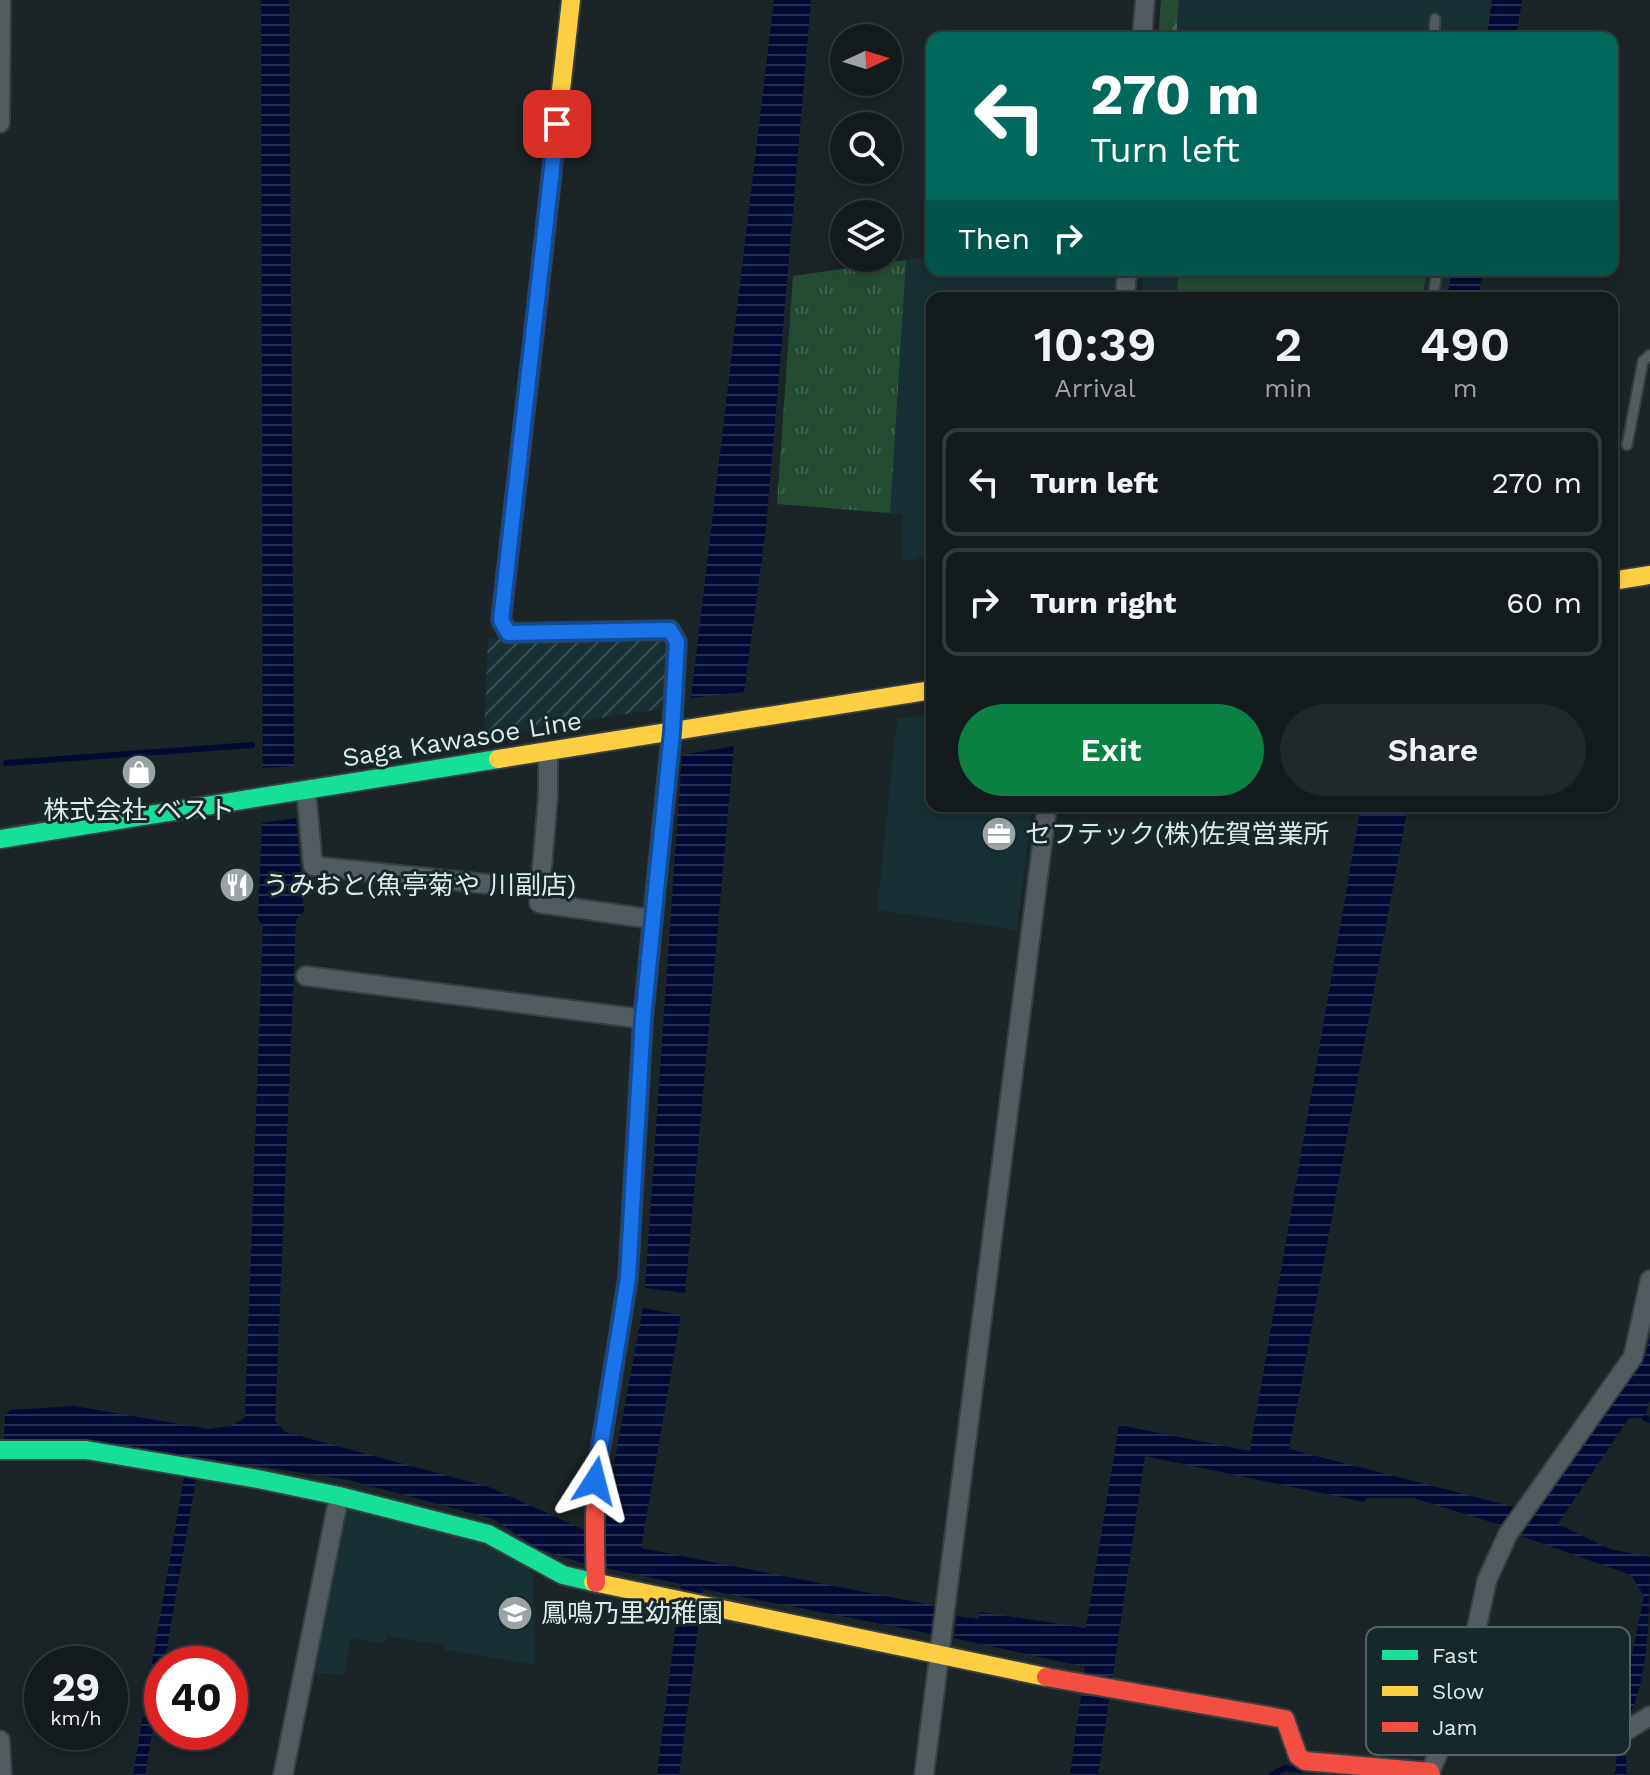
<!DOCTYPE html>
<html lang="en">
<head>
<meta charset="utf-8">
<style>
	body { margin:0; font-family:"Work Sans","Noto Sans JP",sans-serif; background:#212829; color:#f1f3f6; height:100vh; display:flex; flex-direction:column; font-size:30px; white-space:nowrap }
	* { box-sizing:border-box; margin:0 }
	p { font-size:26px; color:#9da1a3 }
	.icon { flex:none; width:44px; height:44px; fill:none; stroke:currentColor; stroke-width:2; stroke-linecap:round; stroke-linejoin:round }
	.map { position:relative; flex:1; overflow:hidden }
	.drawer { position:absolute; left:926px; top:292px; width:692px; height:520px; display:flex; flex-direction:column; background:#141b1c; border-radius:16px; box-shadow:0 4px 12px #0003,0 0 0 2px #33393b }
	.drawer>* { flex:none }
	.hud { position:absolute; left:926px; top:32px; width:692px; height:244px; border-radius:16px; box-shadow:0 4px 12px #0003,0 0 0 2px #33393b; background:#00695c; color:#fff; overflow:hidden }
	.needle { width:52px; rotate:86deg }
	.buttons { position:absolute; left:830px; top:24px; display:grid; gap:16px }
	.buttons a { display:grid; place-items:center; width:72px; height:72px; border-radius:50%; background:#141b1c; box-shadow:0 4px 12px #0003,0 0 0 2px #33393b; font-size:40px }
	.speed { position:absolute; left:24px; top:1646px; display:flex; gap:16px; font-size:40px; font-weight:700; text-align:center }
	.speed>* { display:grid; place-content:center; width:104px; height:104px; border-radius:50%; background:#141b1c; box-shadow:0 4px 12px #0003,0 0 0 2px #33393b; line-height:1 }
	.speed small { font-size:20px; font-weight:400 }
	.speed .limit { border:12px solid #d22; background:#fff; color:#111 }
	.pin { position:absolute; display:grid; place-items:center; width:68px; height:68px; color:#fff; margin:-34px; border-radius:16px; box-shadow:0 4px 12px #0006 }
	.me { position:absolute; width:88px; margin:-44px; rotate:9deg; stroke-linejoin:round; filter:drop-shadow(0 0 6px #0008) }
	.turn { display:flex; align-items:center; gap:28px; height:168px; padding:0 32px; font-size:36px }
	.turn .icon { width:104px; height:104px; stroke-width:2.5 }
	.turn b { display:block; font-size:56px; line-height:68px }
	.then { display:flex; align-items:center; height:76px; padding:0 32px; background:#0003; gap:16px; font-size:30px }
	.eta { display:flex; justify-content:space-evenly; align-items:center; height:136px; text-align:center }
	.eta b { font-size:48px; font-weight:600; line-height:56px }
	.primary-button { display:flex; gap:16px; margin-top:auto; padding:16px 32px }
	.primary-button a { flex:1; height:92px; border-radius:48px; background:#0b8043; color:#fff; font-size:32px; font-weight:600; line-height:92px; text-align:center }
	.primary-button a+a { background:#212829; color:#f1f3f6 }
	ul { padding:0; list-style:none }
	li { display:flex; align-items:center; gap:24px; height:108px; margin:0 16px 12px; padding:0 16px; border:4px solid #33393b; border-radius:16px }
	li div { flex:1 }
	li b { display:block; font-size:30px }
	li em { font-style:normal }
	.map>svg:first-child { display:block }
	.built { fill:#182f33 }
	.industrial { fill:url(#industrial-furrows) }
	.forest { fill:url(#forest-firs) }
	.park { fill:url(#park-tufts) }
	.garden { fill:#244b32 }
	.water { fill:url(#water-rules) }
	.lines { fill:none; stroke-linecap:round; stroke-linejoin:round }
	.stream { stroke:#020b35; stroke-width:6 }
	.lane-casing { stroke:#373f41; stroke-width:13 }
	.street-casing { stroke:#373f41; stroke-width:22 }
	.fast-casing { stroke:#373f41; stroke-width:22 }
	.slow-casing { stroke:#373f41; stroke-width:22 }
	.jam-casing { stroke:#373f41; stroke-width:22 }
	.lane { stroke:#525b60; stroke-width:9 }
	.street { stroke:#525b60; stroke-width:18 }
	.fast { stroke:#16e098; stroke-width:18 }
	.slow { stroke:#ffcf43; stroke-width:18 }
	.jam { stroke:#f24e42; stroke-width:18 }
	.route-casing { stroke:#114b97; stroke-width:20 }
	.route { stroke:#1a73e8; stroke-width:14 }
	.labels { text-anchor:middle; stroke-width:6; stroke-linejoin:round; paint-order:stroke }
	.street-label { font-size:26px; fill:#dee9ea; stroke:#17282a }
	.poi-label { font-size:26px; fill:#dee9ea; stroke:#17282a; text-anchor:start }
	.key { fill:#17282a; stroke:#536264; stroke-width:2 }
	.key-label { font-size:22px; fill:#dee9ea }
</style>
</head>
<body>
<div class="map">
<svg width="1650" height="1775" viewBox="0 0 1650 1775">
	<defs>
		<pattern id="industrial-furrows" width="10" height="10" patternUnits="userSpaceOnUse" patternTransform="scale(2)"><rect width="10" height="10" fill="#182f33"/><path d="M-1 1l2-2M0 10L10 0M9 11l2-2" fill="none" stroke="#394d51"/></pattern>
		<pattern id="forest-firs" width="22" height="20" patternUnits="userSpaceOnUse" patternTransform="scale(2)"><rect width="22" height="20" fill="#244b32"/><path d="M5 1l3.5 6h-7zM16 11l3.5 6h-7z" fill="#436550"/></pattern>
		<pattern id="park-tufts" width="24" height="20" patternUnits="userSpaceOnUse" patternTransform="scale(2)"><rect width="24" height="20" fill="#244b32"/><path d="M3 7l-1-3M5 7V3M7 7l1-3M15 17l-1-3M17 17v-4M19 17l1-3" fill="none" stroke="#436550"/></pattern>
		<pattern id="water-rules" width="6" height="5" patternUnits="userSpaceOnUse" patternTransform="scale(2)"><rect width="6" height="5" fill="#020b35"/><path d="M0 2.5h6" fill="none" stroke="#262f52"/></pattern>
	</defs>
	<rect width="100%" height="100%" fill="#1b2426"/>
	<g class="built">
		<polygon points="1161,0 1492,0 1487,38 1158,38"/>
		<polygon points="932,256 932,270 1116,270 1114,298 932,298 932,557 903,561 903,515 777,504 793,276"/>
		<polygon points="1143,270 1452,270 1447,298 1141,298"/>
		<polygon points="932,714 932,806 1032,806 1017,930 877,910 897,719"/>
		<polygon points="345,1503 476,1537 508,1554 533,1574 535,1665 445,1650 445,1645 387,1636 385,1644 351,1638 345,1675 307,1672"/>
	</g>
	<polygon class="industrial" points="673,636 661,709 484,735 488,637"/>
	<polygon class="forest" points="1161,0 1179,0 1176,38 1158,38"/>
	<polygon class="park" points="906,260 890,513 777,504 793,276"/>
	<polygon class="garden" points="1179,270 1427,270 1422,298 1176,298"/>
	<g class="water">
		<polygon points="261,0 289,0 294,766 263,768"/>
		<polygon points="774,0 811,0 766,527 744,692 691,698"/>
		<polygon points="1492,0 1522,0 1516,38 1487,38"/>
		<polygon points="1452,270 1483,270 1478,298 1447,298"/>
		<polygon points="734,746 685,1293 645,1288 682,755"/>
		<path d="M1361,806H1408L1289,1449L1534,1512L1646,1355L1650,1337V1400L1645,1418H1629L1558,1524L1610,1549L1650,1557C1650,1600 1650,1690 1624,1724L1627,1775H1613L1616,1769L1618,1723L1644,1596L1631,1575L1518,1535L1520,1531L1413,1498H1367L1364,1502L1145,1456L1098,1775H1070L1085,1667L954,1638L957,1616L978,1619L981,1612L1086,1628L1119,1425L1250,1451Z"/>
		<polygon points="296,818 304,911 296,920 275,1421 285,1432 489,1487 587,1531 588,1565 539,1549 493,1519 349,1480 84,1440 4,1440 5,1415 10,1410 74,1406 208,1429 231,1426 245,1417 263,926 258,919 262,823"/>
		<polygon points="643,1308 681,1315 641,1548 936,1606 932,1634 703,1589 679,1775 657,1775 681,1584 606,1568 603,1523"/>
		<polygon points="184,1477 196,1479 145,1775 133,1775"/>
	</g>
	<g class="lines">
		<g class="stream">
			<polyline points="6,763 252,745"/>
			<polyline points="1645,1418 1650,1420"/>
			<polyline points="1272,1775 1285,1768 1301,1770"/>
		</g>
		<defs>
			<g id="lane">
				<polyline points="1434,38 1435,19"/>
				<polyline points="1433,298 1437,270"/>
				<polyline points="1627,445 1643,361 1650,355"/>
			</g>
			<g id="street">
				<polyline points="1142,38 1145,0"/>
				<polyline points="0,123 1,0"/>
				<polyline points="1125,298 1127,270"/>
				<polyline points="548,751 548,796 539,903 651,919"/>
				<polyline points="306,790 313,866 487,884"/>
				<polyline points="306,976 643,1019"/>
				<polyline points="1461,1700 1614,1731 1627,1730 1650,1716"/>
				<polyline points="0,1740 2,1775"/>
				<polyline points="1430,1772 1461,1700 1487,1580 1508,1534 1633,1357 1650,1280"/>
				<polyline points="283,1775 339,1496"/>
				<polyline points="924,1775 1047,806"/>
			</g>
			<g id="fast">
				<polyline points="535,323 501,620 508,633 670,630 677,642 672,732 657,877"/>
				<polyline points="0,839 498,759"/>
				<polyline points="0,1450 86,1450 258,1479 339,1496 488,1534 563,1575 593,1582"/>
			</g>
			<g id="slow">
				<polyline points="535,323 571,0"/>
				<polyline points="1612,581 1650,575"/>
				<polyline points="498,759 932,690"/>
				<polyline points="603,1433 628,1278 643,1019 657,877"/>
				<polyline points="593,1582 1046,1677"/>
			</g>
			<g id="jam">
				<path d="M596,1583C594,1529 594,1487 603,1433"/>
				<polyline points="1046,1677 1285,1719 1298,1756 1305,1761 1430,1772 1431,1775"/>
			</g>
		</defs>
		<use href="#lane" class="lane-casing"/>
		<use href="#street" class="street-casing"/>
		<use href="#fast" class="fast-casing"/>
		<use href="#slow" class="slow-casing"/>
		<use href="#jam" class="jam-casing"/>
		<use href="#lane" class="lane"/>
		<use href="#street" class="street"/>
		<use href="#fast" class="fast"/>
		<use href="#slow" class="slow"/>
		<use href="#jam" class="jam"/>
	</g>
	<g class="lines">
		<defs>
			<polyline id="route" points="557,124 501,620 508,633 670,630 677,642 672,732 643,1019 628,1278 595,1481"/>
		</defs>
		<use href="#route" class="route-casing"/>
		<use href="#route" class="route"/>
	</g>
	<defs>
		<symbol id="shop-disc" viewBox="-11 -11 22 22"><circle r="9.5" fill="#9aa4a5" stroke="#17282a"/><path d="M-5-2.5h2.3a2.7 3.5 0 0 1 5.4 0H5L5.5 6h-11ZM-1.5-2.5h3a1.5 2.3 0 0 0-3 0Z" fill="#fff"/></symbol>
		<symbol id="office-disc" viewBox="-11 -11 22 22"><circle r="9.5" fill="#9aa4a5" stroke="#17282a"/><path d="M-6-3h4V-5.5h4V-3h4V5H-6ZM-1-4.5V-3h2v-1.5ZM-6 0V1H6V0Z" fill="#fff"/></symbol>
		<symbol id="restaurant-disc" viewBox="-11 -11 22 22"><circle r="9.5" fill="#9aa4a5" stroke="#17282a"/><path d="M-5-6h1v4h1v-4h1v4h1v-4h1v5L-1.5 .5V6h-2V.5L-5-1ZM5-6V6H3V1.5H1.5Q1.5-4 5-6Z" fill="#fff"/></symbol>
		<symbol id="school-disc" viewBox="-11 -11 22 22"><circle r="9.5" fill="#9aa4a5" stroke="#17282a"/><path d="M0-5L7-2L0 1L-7-2ZM-4 1L0 2.5L4 1V4Q0 6-4 4Z" fill="#fff"/></symbol>
	</defs>
	<g fill-rule="evenodd">
		<use href="#shop-disc" x="119" y="752" width="40" height="40"/>
		<use href="#office-disc" x="979" y="814" width="40" height="40"/>
		<use href="#restaurant-disc" x="217" y="865" width="40" height="40"/>
		<use href="#school-disc" x="495" y="1593" width="40" height="40"/>
	</g>
	<g class="labels">
		<g class="street-label">
			<text transform="translate(462 739) rotate(-9)" y="9">Saga Kawasoe Line</text>
		</g>
		<g class="poi-label">
			<text x="139" y="819" text-anchor="middle">株式会社 ベスト</text>
			<text x="1025" y="843">セフテック(株)佐賀営業所</text>
			<text x="263" y="894">うみおと(魚亭菊や 川副店)</text>
			<text x="541" y="1622">鳳鳴乃里幼稚園</text>
		</g>
	</g>
	<rect x="1366" y="1627" width="264" height="128" rx="12" class="key"/>
	<rect x="1382" y="1650" width="36" height="10" fill="#16e098"/>
	<rect x="1382" y="1686" width="36" height="10" fill="#ffcf43"/>
	<rect x="1382" y="1722" width="36" height="10" fill="#f24e42"/>
	<g class="key-label">
		<text x="1432" y="1663">Fast</text>
		<text x="1432" y="1699">Slow</text>
		<text x="1432" y="1735">Jam</text>
	</g>
</svg>
<div class="buttons">
<a><svg class="needle" viewBox="-14 -14 28 28"><path d="M0-13l5 13h-10z" fill="#e53935"/><path d="M0 13l5-13h-10z" fill="#9da1a3"/></svg></a>
<a><svg class="icon" aria-label="search" viewBox="0 0 24 24"><circle cx="10" cy="10" r="6"/><path d="M15 15l6 6"/></svg></a>
<a><svg class="icon" aria-label="layers" viewBox="0 0 24 24"><path d="M12 4l9 5-9 5-9-5zM3 14l9 5 9-5"/></svg></a>
</div>
<div class="speed"><div>29<small>km/h</small></div><div class="limit">40</div></div>
<div class="pin" style="left:557px;top:124px;background:#d93025"><svg class="icon" aria-label="arrive" viewBox="0 0 24 24"><path d="M6 21V4h12l-3 4 3 4H6"/></svg></div>
<svg class="me" style="left:595px;top:1481px" viewBox="-20 -20 40 40"><path d="M0-17L14 15 0 8-14 15z" fill="#1a73e8" stroke="#fff" stroke-width="4"/></svg>
<div class="hud">
<div class="turn"><svg class="icon" aria-label="left" viewBox="0 0 24 24"><path d="M17 20v-9H6M10 6l-5 5 5 5"/></svg><div><b>270 m</b>Turn left</div></div>
<div class="then">Then<svg class="icon" aria-label="right" viewBox="0 0 24 24"><path d="M7 20v-9h11M14 6l5 5-5 5"/></svg></div>
</div>
<section class="drawer">
<div class="eta">
<div><b>10:39</b><p>Arrival</p></div>
<div><b>2</b><p>min</p></div>
<div><b>490</b><p>m</p></div>
</div>
<ul>
<li><svg class="icon" aria-label="left" viewBox="0 0 24 24"><path d="M17 20v-9H6M10 6l-5 5 5 5"/></svg><div><b>Turn left</b></div><em>270 m</em></li>
<li><svg class="icon" aria-label="right" viewBox="0 0 24 24"><path d="M7 20v-9h11M14 6l5 5-5 5"/></svg><div><b>Turn right</b></div><em>60 m</em></li>
</ul>
<div class="primary-button"><a>Exit</a><a>Share</a></div>
</section>
</div>
</body>
</html>
